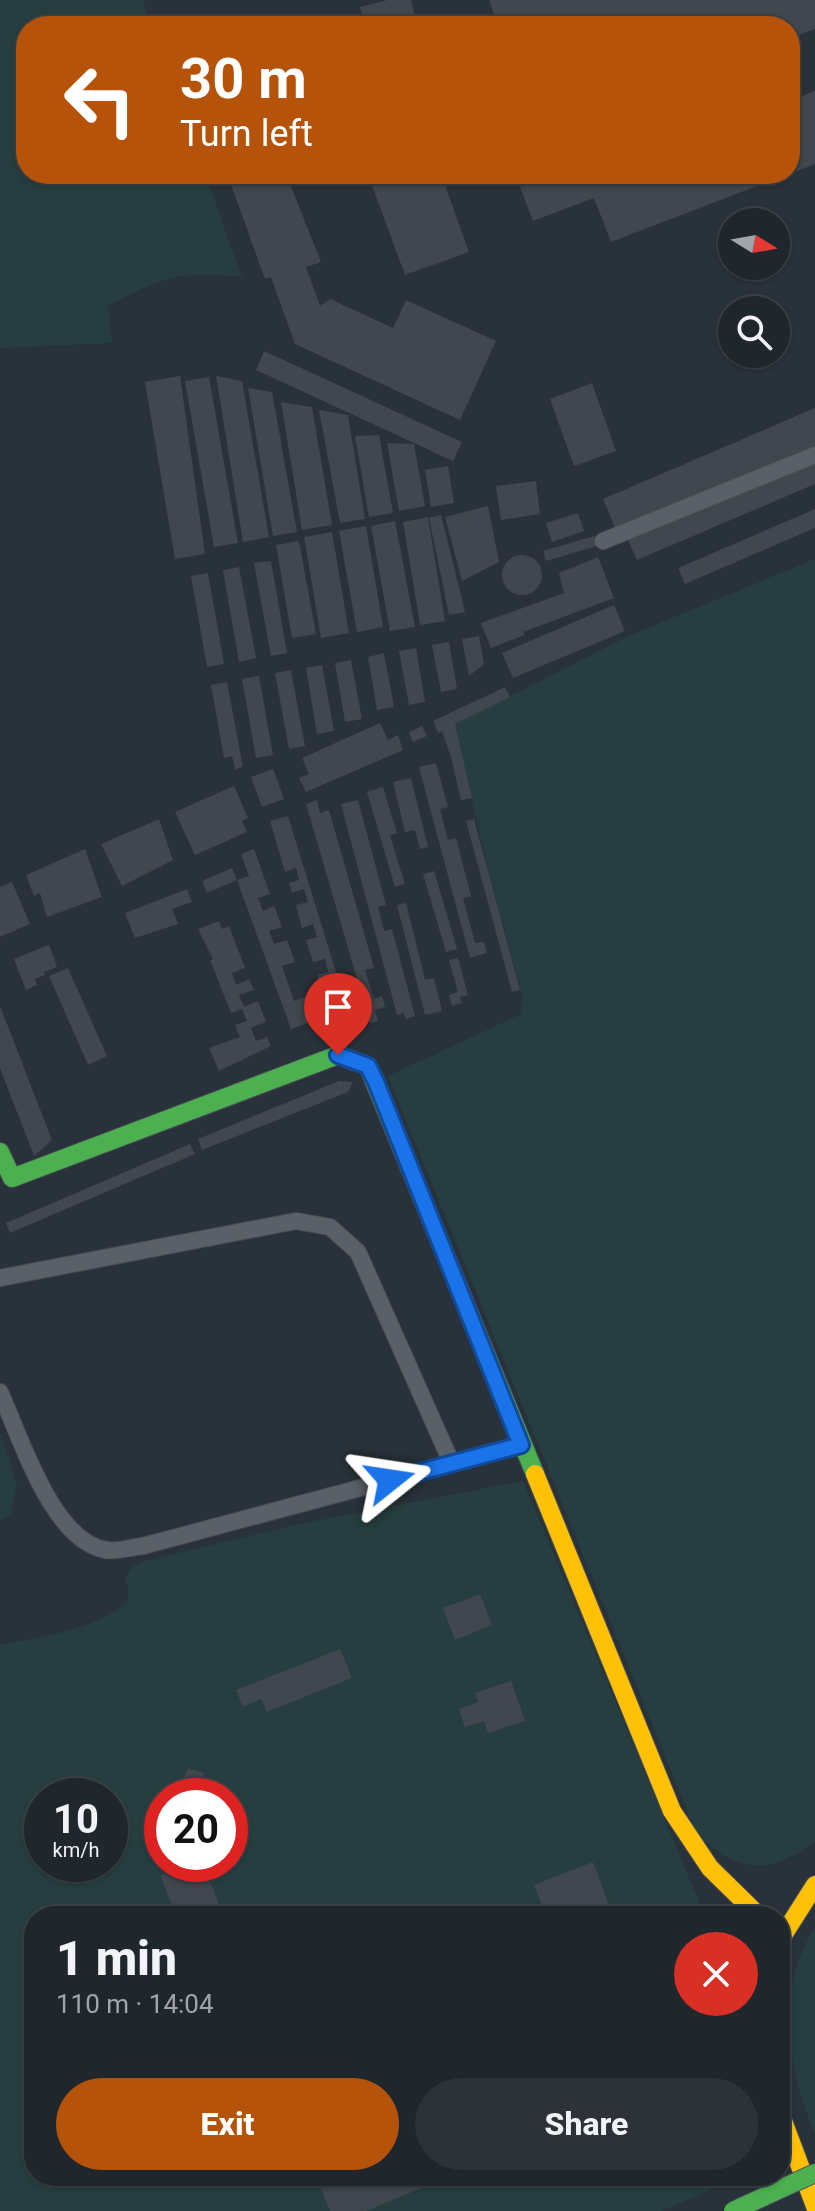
<!DOCTYPE html>
<html lang="en">
<head>
<meta charset="utf-8">
<style>
	body { margin:0; font-family:Roboto,sans-serif; background:#2c3238; color:#f1f3f6; height:100vh; display:flex; flex-direction:column; font-size:30px; white-space:nowrap }
	* { box-sizing:border-box; margin:0 }
	p { font-size:26px; color:#a1a5a9 }
	.icon { flex:none; width:44px; height:44px; fill:none; stroke:currentColor; stroke-width:2; stroke-linecap:round; stroke-linejoin:round }
	.map { position:relative; flex:1; overflow:hidden }
	.sheet { position:absolute; left:24px; top:1906px; width:766px; height:280px; display:flex; flex-direction:column; background:#1f262c; border-radius:32px; box-shadow:0 2px 6px #0004,0 0 0 2px #3c4348 }
	.sheet>* { flex:none }
	.banner { position:absolute; left:16px; top:16px; width:784px; height:168px; border-radius:32px; box-shadow:0 2px 6px #0004,0 0 0 2px #3c4348; background:#b45309; color:#fff; overflow:hidden }
	.needle { width:52px; rotate:101deg }
	.tools { position:absolute; left:718px; top:208px; display:grid; gap:16px }
	.tools a { display:grid; place-items:center; width:72px; height:72px; border-radius:50%; background:#1f262c; box-shadow:0 2px 6px #0004,0 0 0 2px #3c4348; font-size:40px }
	.speed { position:absolute; left:24px; top:1778px; display:flex; gap:16px; font-size:40px; font-weight:700; text-align:center }
	.speed>* { display:grid; place-content:center; width:104px; height:104px; border-radius:50%; background:#1f262c; box-shadow:0 2px 6px #0004,0 0 0 2px #3c4348; line-height:1 }
	.speed small { font-size:20px; font-weight:400 }
	.speed .limit { border:12px solid #d22; background:#fff; color:#111 }
	.pin { position:absolute; display:grid; place-items:center; width:68px; height:68px; color:#fff; margin:-82px -34px; border-radius:50% 50% 50% 0; rotate:-45deg; box-shadow:0 0 8px #0007 }
	.pin .icon { rotate:45deg }
	.me { position:absolute; width:88px; margin:-44px; rotate:75deg; stroke-linejoin:round; filter:drop-shadow(0 0 6px #0008) }
	.turn { display:flex; align-items:center; gap:28px; height:168px; padding:0 32px; font-size:36px }
	.turn .icon { width:104px; height:104px; stroke-width:2.5 }
	.turn b { display:block; font-size:56px; line-height:68px }
	.round { display:grid; place-items:center; flex:none; width:84px; height:84px; border-radius:42px; background:#2c3238 }
	.headline { display:flex; align-items:center; justify-content:space-between; height:136px; padding:0 32px }
	h1 { font-size:48px; font-weight:800; line-height:60px }
	.primary-button { display:flex; gap:16px; margin-top:auto; padding:16px 32px }
	.primary-button a { flex:1; height:92px; border-radius:48px; background:#b45309; color:#fff; font-size:32px; font-weight:800; line-height:92px; text-align:center }
	.primary-button a+a { background:#2c3238; color:#f1f3f6 }
	.map>svg:first-child { display:block }
	.green { fill:#263e40; fill-rule:evenodd }
	.building { fill:#40474e }
	.lines { fill:none; stroke-linecap:round; stroke-linejoin:round }
	.lane-casing { stroke:#484e54; stroke-width:18 }
	.fast-casing { stroke:#484e54; stroke-width:20 }
	.slow-casing { stroke:#484e54; stroke-width:20 }
	.lane { stroke:#5a6067; stroke-width:16 }
	.fast { stroke:#4caf50; stroke-width:18 }
	.slow { stroke:#ffc107; stroke-width:18 }
	.fast-bridge-casing { stroke:#464e55; stroke-width:20; stroke-linecap:butt }
	.fast-bridge { stroke:#4caf50; stroke-width:18 }
	.route-casing { stroke:#114b97; stroke-width:20 }
	.route { stroke:#1a73e8; stroke-width:14 }
</style>
</head>
<body>
<div class="map">
<svg width="815" height="2211" viewBox="0 0 815 2211">
	<rect width="100%" height="100%" fill="#29323a"/>
	<g class="green">
		<path d="M0,0H143L152,26H26V174H205L242,277C175,271 167,276 108,306L112,343L0,348Z"/>
		<path d="M815,559V1841C771,1876 735,1874 696,1832L388,1076L521,1014L522,994L487,866L455,724L633,634Z"/>
		<polygon points="0,1432 17,1485 11,1514 0,1520"/>
		<path d="M523,1481L705,1916H34V2176H742L662,2211H0V1645C44,1636 91,1631 127,1603L129,1590L125,1580L130,1569L141,1562L294,1525ZM42,1796H110V1864H42ZM162,1796H230V1864H162Z"/>
		<path d="M815,1927V2134C787,2064 773,1994 815,1927Z"/>
	</g>
	<g class="building">
		<polygon points="387,0 411,0 417,26 365,26 360,7"/>
		<polygon points="489,0 815,0 815,29 790,38 790,26 498,26"/>
		<polygon points="815,91 815,164 790,174 790,101"/>
		<polygon points="213,174 286,174 321,262 306,267 320,306 330,299 393,328 406,300 496,341 460,420 295,344 271,277 265,279 229,179 216,183"/>
		<polygon points="387,174 441,174 469,252 405,275 370,180"/>
		<polygon points="515,174 788,174 611,242 594,198 533,221"/>
		<polygon points="264,351 462,442 453,461 256,370"/>
		<polygon points="180,376 205,554 175,559 145,382"/>
		<polygon points="216,376 242,381 269,537 243,542"/>
		<polygon points="209,377 238,543 214,547 185,381"/>
		<polygon points="592,383 616,451 574,466 550,399"/>
		<polygon points="248,388 272,392 297,532 273,536"/>
		<polygon points="281,402 312,407 332,525 302,530"/>
		<polygon points="815,408 815,447 617,532 603,499"/>
		<polygon points="319,410 348,415 365,519 340,523"/>
		<polygon points="379,435 393,513 369,517 355,436"/>
		<polygon points="387,443 414,444 425,506 399,511"/>
		<polygon points="815,458 815,484 637,560 627,538"/>
		<polygon points="448,466 454,503 431,507 425,470"/>
		<polygon points="536,481 540,514 501,520 496,486"/>
		<polygon points="488,506 499,562 462,581 445,517"/>
		<polygon points="815,509 815,528 685,584 678,568"/>
		<polygon points="578,513 584,531 552,542 546,523"/>
		<polygon points="441,515 465,612 449,615 429,518"/>
		<polygon points="428,517 445,621 420,625 403,522"/>
		<polygon points="395,521 415,627 390,631 371,526"/>
		<polygon points="366,526 383,627 357,632 339,531"/>
		<polygon points="332,532 349,633 321,638 304,537"/>
		<polygon points="594,536 597,546 546,561 543,551"/>
		<polygon points="299,541 316,634 292,638 276,545"/>
		<circle cx="522" cy="575" r="20"/>
		<polygon points="598,557 614,598 523,632 525,635 491,648 481,623 564,593 559,573"/>
		<polygon points="271,561 287,653 271,656 254,563"/>
		<polygon points="239,567 256,658 239,662 223,570"/>
		<polygon points="208,573 224,664 207,667 191,576"/>
		<polygon points="614,605 625,631 513,678 502,653"/>
		<polygon points="479,636 484,664 469,676 462,639"/>
		<polygon points="449,642 457,689 441,692 432,645"/>
		<polygon points="416,648 425,702 409,705 399,651"/>
		<polygon points="384,653 394,707 377,710 368,657"/>
		<polygon points="351,660 362,719 345,722 335,663"/>
		<polygon points="322,665 334,731 317,734 306,668"/>
		<polygon points="291,670 305,746 289,749 275,673"/>
		<polygon points="259,676 273,755 256,758 242,679"/>
		<polygon points="227,682 243,767 235,769 232,756 224,758 211,685"/>
		<polygon points="505,687 510,697 455,724 472,798 461,800 451,757 442,731 438,733 433,721"/>
		<polygon points="380,723 388,740 398,735 403,750 306,792 299,778 309,774 302,758"/>
		<polygon points="422,726 427,736 413,742 409,732"/>
		<polygon points="436,763 448,807 440,809 448,840 456,838 471,896 463,898 475,943 484,942 487,953 470,958 419,767"/>
		<polygon points="273,769 284,799 262,807 251,777"/>
		<polygon points="411,778 428,847 420,849 415,830 405,832 393,782"/>
		<polygon points="234,786 248,818 242,821 247,832 195,855 175,812"/>
		<polygon points="383,787 397,833 390,836 405,884 395,887 367,792"/>
		<polygon points="317,800 320,813 329,810 374,968 365,970 374,999 382,996 385,1007 375,1010 378,1021 370,1023 306,804"/>
		<polygon points="358,800 386,905 378,907 384,931 392,929 415,1016 405,1019 404,1013 397,1015 341,804"/>
		<polygon points="288,816 355,1034 337,1040 317,975 328,972 325,959 313,962 306,940 317,937 313,924 302,928 296,905 308,902 304,889 292,893 289,883 299,880 296,868 285,872 270,821"/>
		<polygon points="159,819 173,860 122,886 101,844"/>
		<polygon points="474,819 520,990 512,992 466,821"/>
		<polygon points="85,849 102,897 47,917 40,893 34,896 26,875"/>
		<polygon points="254,849 270,894 258,898 263,911 274,906 282,927 269,931 274,944 287,940 295,962 282,966 294,1001 307,996 316,1020 291,1029 237,880 249,876 241,854"/>
		<polygon points="232,868 237,880 207,893 202,881"/>
		<polygon points="434,871 457,949 446,952 423,874"/>
		<polygon points="12,882 30,924 0,937 0,887"/>
		<polygon points="187,889 192,902 172,909 178,924 135,938 125,913"/>
		<polygon points="406,903 425,980 434,978 442,1011 425,1015 397,905"/>
		<polygon points="219,921 222,929 229,926 245,968 232,973 236,985 249,979 254,990 239,995 244,1007 258,1001 266,1022 251,1028 256,1041 267,1037 271,1046 219,1071 209,1048 240,1037 235,1025 247,1021 242,1009 231,1013 210,960 213,959 198,929"/>
		<polygon points="49,945 57,967 44,972 45,975 35,979 37,985 26,990 14,959"/>
		<polygon points="458,958 468,995 460,997 462,1003 452,1006 449,995 458,992 449,960"/>
		<polygon points="68,968 107,1056 88,1065 49,976"/>
		<polygon points="0,1006 52,1140 34,1156 0,1068"/>
		<polygon points="339,1081 353,1082 348,1092 202,1150 198,1139"/>
		<polygon points="190,1144 195,1154 10,1233 6,1223"/>
		<polygon points="480,1594 492,1625 455,1640 443,1608"/>
		<polygon points="340,1649 352,1678 267,1712 261,1699 243,1707 236,1690"/>
		<polygon points="511,1681 525,1721 488,1733 484,1721 465,1727 459,1709 478,1702 475,1693"/>
		<polygon points="188,1768 204,1773 196,1796 179,1790"/>
		<polygon points="593,1862 613,1916 560,1916 556,1905 544,1910 534,1885"/>
		<polygon points="189,1864 204,1864 223,1916 176,1916 160,1875"/>
		<polygon points="316,2176 442,2176 443,2179 366,2211 330,2211"/>
	</g>
	<g class="lines">
		<defs>
			<g id="lane">
				<polyline points="603,541 815,455"/>
				<polyline points="0,1278 296,1221 330,1227 358,1252 452,1464"/>
				<path d="M0,1392C21,1438 52,1541 106,1550C117,1552 132,1547 143,1546L521,1445"/>
			</g>
			<polyline id="fast" points="0,1152 12,1178 338,1055 368,1066 535,1474"/>
			<g id="slow">
				<polyline points="535,1474 672,1811 710,1868 759,1916"/>
				<polyline points="780,1940 815,1885"/>
				<polyline points="780,2113 815,2206"/>
			</g>
		</defs>
		<use href="#lane" class="lane-casing"/>
		<use href="#fast" class="fast-casing"/>
		<use href="#slow" class="slow-casing"/>
		<use href="#lane" class="lane"/>
		<use href="#fast" class="fast"/>
		<use href="#slow" class="slow"/>
		<defs>
			<polyline id="fast-bridge" points="733,2211 815,2173"/>
		</defs>
		<use href="#fast-bridge" class="fast-bridge-casing"/>
		<use href="#fast-bridge" class="fast-bridge"/>
	</g>
	<g class="lines">
		<defs>
			<polyline id="route" points="338,1055 368,1066 376,1082 521,1445 390,1480"/>
		</defs>
		<use href="#route" class="route-casing"/>
		<use href="#route" class="route"/>
	</g>
</svg>
<div class="tools">
<a><svg class="needle" viewBox="-14 -14 28 28"><path d="M0-13l5 13h-10z" fill="#e53935"/><path d="M0 13l5-13h-10z" fill="#a1a5a9"/></svg></a>
<a><svg class="icon" aria-label="search" viewBox="0 0 24 24"><circle cx="10" cy="10" r="6"/><path d="M15 15l6 6"/></svg></a>
</div>
<div class="speed"><div>10<small>km/h</small></div><div class="limit">20</div></div>
<div class="pin" style="left:338px;top:1055px;background:#d93025"><svg class="icon" aria-label="arrive" viewBox="0 0 24 24"><path d="M6 21V4h12l-3 4 3 4H6"/></svg></div>
<svg class="me" style="left:390px;top:1480px" viewBox="-20 -20 40 40"><path d="M0-17L14 15 0 8-14 15z" fill="#1a73e8" stroke="#fff" stroke-width="4"/></svg>
<div class="banner">
<div class="turn"><svg class="icon" aria-label="left" viewBox="0 0 24 24"><path d="M17 20v-9H6M10 6l-5 5 5 5"/></svg><div><b>30 m</b>Turn left</div></div>
</div>
<section class="sheet">
<div class="headline"><div><h1>1 min</h1><p>110 m · 14:04</p></div><a class="round" style="background:#d93025;color:#fff"><svg class="icon" aria-label="close" viewBox="0 0 24 24"><path d="M6 6l12 12M18 6L6 18"/></svg></a></div>
<div class="primary-button"><a>Exit</a><a>Share</a></div>
</section>
</div>
</body>
</html>
